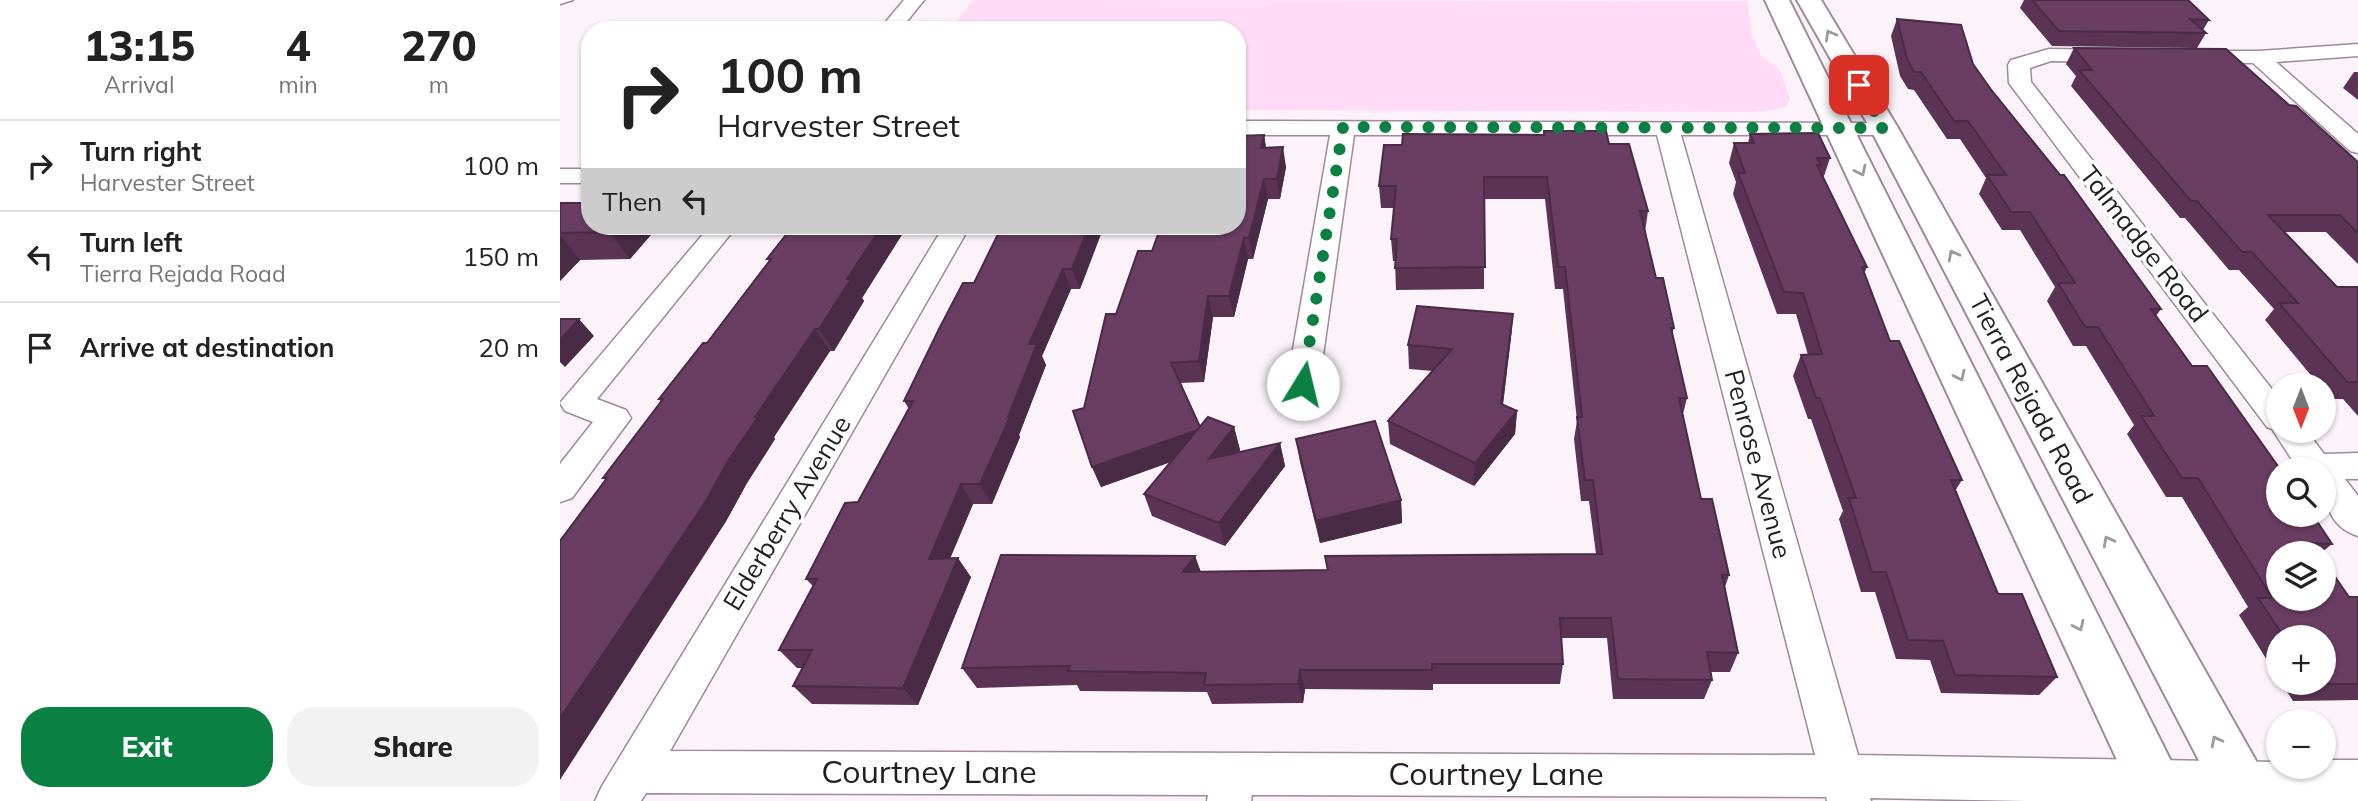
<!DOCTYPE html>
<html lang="en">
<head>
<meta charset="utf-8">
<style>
	body { margin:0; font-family:Mulish,sans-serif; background:#f2f2f2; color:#222; height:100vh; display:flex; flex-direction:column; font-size:26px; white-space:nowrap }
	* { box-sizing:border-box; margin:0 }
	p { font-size:23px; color:#767676 }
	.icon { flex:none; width:38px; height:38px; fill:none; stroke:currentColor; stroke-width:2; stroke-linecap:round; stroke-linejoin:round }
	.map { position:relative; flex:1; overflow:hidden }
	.side { display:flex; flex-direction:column; background:#fff; width:560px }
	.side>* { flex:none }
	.hud { position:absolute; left:21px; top:21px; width:665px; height:214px; border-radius:28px; box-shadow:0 2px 5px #0004; background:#fff; color:#222; overflow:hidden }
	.needle { width:46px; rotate:180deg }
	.buttons { position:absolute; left:1706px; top:373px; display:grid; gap:14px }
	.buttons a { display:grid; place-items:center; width:70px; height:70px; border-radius:50%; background:#fff; box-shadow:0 2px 5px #0004; font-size:35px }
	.pin { position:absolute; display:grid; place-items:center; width:60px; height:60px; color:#fff; margin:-30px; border-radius:14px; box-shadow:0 4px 10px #0006 }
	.me { position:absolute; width:77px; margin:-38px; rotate:9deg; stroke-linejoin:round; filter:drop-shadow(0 0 5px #0008) }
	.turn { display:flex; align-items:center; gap:24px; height:147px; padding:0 21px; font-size:32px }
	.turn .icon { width:91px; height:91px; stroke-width:2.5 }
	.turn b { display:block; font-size:49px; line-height:60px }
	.then { display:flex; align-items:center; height:66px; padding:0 21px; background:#0003; gap:14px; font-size:26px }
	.eta { display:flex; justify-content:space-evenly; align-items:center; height:119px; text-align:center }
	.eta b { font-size:42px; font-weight:800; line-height:49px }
	.primary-button { display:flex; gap:14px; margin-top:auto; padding:14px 21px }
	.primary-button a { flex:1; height:80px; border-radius:28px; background:#0b8043; color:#fff; font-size:28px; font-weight:800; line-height:80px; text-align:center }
	.primary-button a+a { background:#f2f2f2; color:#222 }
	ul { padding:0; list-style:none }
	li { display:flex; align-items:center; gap:21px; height:91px; padding:0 21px; border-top:2px solid #e0e0e0 }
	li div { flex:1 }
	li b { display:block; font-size:26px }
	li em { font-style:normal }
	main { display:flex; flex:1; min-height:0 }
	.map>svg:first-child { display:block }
	.green { fill:#ffdbf7 }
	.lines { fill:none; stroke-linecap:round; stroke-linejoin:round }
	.service-casing { stroke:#9f899a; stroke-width:3 }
	.minor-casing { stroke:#9f899a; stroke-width:3 }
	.secondary-casing { stroke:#9f899a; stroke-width:4 }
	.service { fill:#fff; fill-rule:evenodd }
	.minor { fill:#fff; fill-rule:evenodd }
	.secondary { fill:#fff; fill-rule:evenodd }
	.wall { fill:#5b3455 }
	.shaded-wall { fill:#4a2b45 }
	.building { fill:#6a3d63; stroke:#4a2b45; stroke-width:2 }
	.oneway { stroke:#9c999c }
	.route { stroke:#0b8043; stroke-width:12; stroke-dasharray:0 21.6 }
	.labels { text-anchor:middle; stroke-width:7; stroke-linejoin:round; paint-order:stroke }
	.street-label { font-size:26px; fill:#241c22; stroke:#fff }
	.near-street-label { font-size:32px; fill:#241c22; stroke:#fff }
</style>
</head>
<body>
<main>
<section class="side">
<div class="eta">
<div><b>13:15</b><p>Arrival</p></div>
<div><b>4</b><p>min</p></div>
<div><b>270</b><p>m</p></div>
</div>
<ul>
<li><svg class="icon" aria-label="right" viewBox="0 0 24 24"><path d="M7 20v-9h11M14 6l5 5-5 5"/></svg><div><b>Turn right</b><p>Harvester Street</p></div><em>100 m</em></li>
<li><svg class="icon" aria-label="left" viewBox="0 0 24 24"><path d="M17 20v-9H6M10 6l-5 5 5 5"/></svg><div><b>Turn left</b><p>Tierra Rejada Road</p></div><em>150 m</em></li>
<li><svg class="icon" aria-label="arrive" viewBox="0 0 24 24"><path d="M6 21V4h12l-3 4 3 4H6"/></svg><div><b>Arrive at destination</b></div><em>20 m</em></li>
</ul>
<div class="primary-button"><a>Exit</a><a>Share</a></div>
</section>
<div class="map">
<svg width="1798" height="801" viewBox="0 0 1798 801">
	<rect width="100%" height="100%" fill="#fcf3fa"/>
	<polygon class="green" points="413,0 1188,1 1191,33 1201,56 1220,70 1230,99 1227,106 1214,110 1192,112 677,110 677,30 390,30"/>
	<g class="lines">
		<defs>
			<polygon id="service" points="0,0 13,0 0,4"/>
			<g id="minor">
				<polygon points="344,0 364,0 340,30 319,30"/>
				<polygon points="1798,44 1798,56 1716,62 1798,134 1798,153 1790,151 1693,63 1632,63 1625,61 1621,57 1625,53 1632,51 1698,51"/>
				<path d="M1489,49L1552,50L1559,52L1563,56L1559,60L1552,62L1491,61L1470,68L1471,82L1718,397V430H1746L1764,454L1798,453V479H1785L1798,496V536C1766,526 1764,498 1764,469H1738L1712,429L1707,427L1449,83L1448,65L1451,60Z"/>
				<polygon points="677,121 1332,123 1336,128 1332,133 1324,135 1121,135 1298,755 1718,762 1718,766 1764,766 1764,760 1798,760 1798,801 1466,801 1310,798 1311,801 1267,801 1266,797 692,795 691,801 647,801 648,795 86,793 81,801 35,801 42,786 384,226 410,226 110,751 1255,755 1097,135 794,135 759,384 754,392 743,395 732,392 727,384 770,135 677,135"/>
				<rect x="0" y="169" width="30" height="14"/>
				<polygon points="150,226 177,226 37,399 66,410 71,418 12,498 0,502 0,464 33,422 5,411 0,403"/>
			</g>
			<g id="secondary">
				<polygon points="1205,0 1229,0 1631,801 1576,801"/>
				<polygon points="1237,0 1261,0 1338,128 1708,782 1716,801 1660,801 1310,128"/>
			</g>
		</defs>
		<use href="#service" class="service-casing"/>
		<use href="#minor" class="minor-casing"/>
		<use href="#secondary" class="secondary-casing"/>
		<use href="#service" class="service"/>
		<use href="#minor" class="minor"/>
		<use href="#secondary" class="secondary"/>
	</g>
	<g class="wall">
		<polygon points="1464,0 1628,0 1649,20 1643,30 1646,33 1637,48 1492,46 1460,8"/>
		<polygon points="1337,19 1413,64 1432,91 1601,309 1596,316 1632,366 1772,544 1761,553 1718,553 1789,597 1798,597 1798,700 1733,701 1721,682 1764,682 1764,637 1718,637 1718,678 1679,615 1688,607 1622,497 1606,497 1567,434 1574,425 1526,346 1513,346 1487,301 1495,287 1460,230 1442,230 1419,194 1426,178 1400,139 1387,139 1354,90 1348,89 1340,76 1331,36"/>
		<polygon points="1514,48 1729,105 1798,162 1798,264 1766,232 1724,232 1777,287 1798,287 1798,416 1783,399 1770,399 1764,391 1764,385 1759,385 1705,320 1714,309 1679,270 1669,270 1625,218 1620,218 1511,86 1516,76 1506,64"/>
		<polygon points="1794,72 1798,72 1798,100 1783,88"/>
		<polygon points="984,131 1049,144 1088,211 1085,232 1096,278 1114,328 1112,334 1127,398 1123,414 1141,499 1169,575 1165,587 1178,653 1170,672 1150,672 1152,680 1144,699 1053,699 1047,638 1001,638 1003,664 1000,684 873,684 873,690 745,689 743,703 652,704 647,692 520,691 517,685 417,688 402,668 635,556 641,572 767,570 765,556 1036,554 1029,501 1021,501 1014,439 1017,421 1003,289 995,289 985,199 924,199 924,289 836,290 835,261 833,261 831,239 834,208 821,208 819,186 842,145 983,135"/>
		<polygon points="1190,134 1270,158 1263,179 1307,267 1304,274 1330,341 1402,480 1395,491 1438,594 1497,677 1479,695 1381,693 1370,660 1336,659 1315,592 1301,592 1279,519 1283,511 1251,419 1248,419 1233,376 1241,355 1248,355 1236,314 1217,314 1173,194 1176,182 1169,163 1174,143 1188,143"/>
		<polygon points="704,135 706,148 726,167 720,199 708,199 693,259 688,259 674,317 653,317 644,382 620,383 640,427 674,427 680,450 679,452 720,443 725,466 665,546 592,516 584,494 611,462 541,487 532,467 524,408 556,314 592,251"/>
		<polygon points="0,203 96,229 70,259 20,260 0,281"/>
		<polygon points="233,226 352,226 347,233 343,233 302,298 304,301 274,351 270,351 214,437 215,439 187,483 165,523 45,480 43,478 101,402 99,399 147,343 209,261 207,259"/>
		<polygon points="442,226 544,226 520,289 511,289 482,356 486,365 459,435 460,437 432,504 413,504 390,558 411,577 358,705 252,704 233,686 243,668 237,668 219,650 253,586 246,579 298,502 349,409 344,401 414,283"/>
		<polygon points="953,314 951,337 943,405 957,411 955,434 914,486 830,444 828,421 873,371 849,369 848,345"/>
		<polygon points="736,439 841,500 842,523 760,543 740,462"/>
	</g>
	<g class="shaded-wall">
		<polygon points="704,135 707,155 701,148"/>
		<polygon points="723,147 726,167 720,199 717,179"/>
		<polygon points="704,179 708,199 693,259 689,238"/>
		<polygon points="54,226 94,226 96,229 70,259 49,232"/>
		<polygon points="322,226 339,226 343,233 302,298 304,301 274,351 259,329 287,279"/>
		<polygon points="343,226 352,226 347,233"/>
		<polygon points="529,226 544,226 520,289 512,269"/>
		<polygon points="0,235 20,260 0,281"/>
		<polygon points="684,238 688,259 674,317 669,296"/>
		<polygon points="503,269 511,289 482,356 486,365 459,435 460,437 432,504 420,484 448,417 469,344"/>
		<polygon points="648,296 653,317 644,382 639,361"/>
		<polygon points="953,314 951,337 940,427 941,404"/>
		<polygon points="19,319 34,336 5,367 0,362 0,340"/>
		<polygon points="255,329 270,351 214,437 215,439 187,483 165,523 0,780 0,718 168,461 195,417"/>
		<polygon points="957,411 955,434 914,486 915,463"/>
		<polygon points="674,427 680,450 655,482 649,459"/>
		<polygon points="640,429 646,449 541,487 532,467"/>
		<polygon points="720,443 725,466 665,546 659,523"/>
		<polygon points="401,484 413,504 382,578 369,559"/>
		<polygon points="841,500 842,523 760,543 756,521"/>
		<polygon points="635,556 642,577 623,572"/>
		<polygon points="398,558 411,577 358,705 343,688"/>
		<polygon points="740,670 745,689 743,703 738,684"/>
	</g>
	<g class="building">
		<polygon points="1472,0 1628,0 1649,20 1630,19 1646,33 1499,31"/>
		<polygon points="1337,19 1401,25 1413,64 1432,91 1500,175 1504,175 1601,309 1591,309 1632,366 1647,366 1720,469 1718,469 1718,514 1752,514 1772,544 1752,543 1759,553 1718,553 1718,598 1764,598 1764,561 1789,597 1798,597 1798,684 1755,684 1754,682 1764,682 1764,637 1724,637 1698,598 1712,598 1638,478 1622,478 1581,416 1594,416 1538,327 1525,327 1498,283 1515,283 1470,212 1451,212 1427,175 1446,175 1408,121 1394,121 1361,72 1354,72 1347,59"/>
		<polygon points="1514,48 1666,49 1729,105 1736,106 1798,162 1798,233 1780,215 1708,215 1777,287 1798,287 1798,382 1787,382 1719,303 1738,303 1692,252 1682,252 1637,201 1631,201 1519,70 1532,70"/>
		<polygon points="984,131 1046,131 1049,144 1069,144 1088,211 1080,211 1096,278 1103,278 1114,328 1111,328 1127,398 1119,398 1141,499 1152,499 1169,575 1162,575 1178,653 1147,652 1152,680 1058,679 1051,618 1000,618 1003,664 872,664 872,670 740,670 738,684 644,685 646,673 508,671 510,666 402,668 441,555 635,556 623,572 768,570 765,556 1042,554 1033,480 1025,480 1017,417 1022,417 1005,267 998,267 987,177 924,177 925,267 835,268 837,239 831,239 836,186 819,186 824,145 842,145 843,134 984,135"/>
		<polygon points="1258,133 1270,158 1257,158 1261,165 1257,165 1307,267 1302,267 1330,341 1339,341 1402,480 1391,480 1438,594 1462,594 1497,677 1395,675 1383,641 1348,640 1326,572 1312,572 1289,498 1296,498 1260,398 1256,398 1241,355 1262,354 1243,293 1224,292 1178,173 1185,173 1174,143 1194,143 1190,134"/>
		<polygon points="704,135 701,148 723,147 717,179 704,179 689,238 684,238 669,296 648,296 639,361 611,363 640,427 638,430 532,467 513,411 524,408 546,314 556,314 578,251 592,251 601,226 677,226 677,136"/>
		<polygon points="0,203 30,203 30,226 54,226 49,232 0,233"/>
		<polygon points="233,226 322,226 287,279 291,279 259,329 255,329 195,417 198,417 168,461 146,501 0,718 0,541 47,478 43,478 103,399 99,399 143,343 147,343 211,259 207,259"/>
		<polygon points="442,226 529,226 512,269 503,269 469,344 477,344 448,417 450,417 420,484 401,484 369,559 398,558 343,688 233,686 252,650 219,650 257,579 246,579 285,503 298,502 353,401 344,401 379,329 403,283 414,283"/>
		<polygon points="857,306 953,314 941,404 957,411 915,463 828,421 892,349 848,345"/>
		<polygon points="0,319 19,319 0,340"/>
		<polygon points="648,417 674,427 649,459 720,443 659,523 584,494"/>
		<polygon points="815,421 841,500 756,521 736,439"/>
	</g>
	<defs><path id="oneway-chevron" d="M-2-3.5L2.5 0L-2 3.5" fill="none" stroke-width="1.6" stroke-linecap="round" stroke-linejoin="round" transform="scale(1.75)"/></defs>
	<g class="oneway">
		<use href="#oneway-chevron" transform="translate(1270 35) rotate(-120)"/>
		<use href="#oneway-chevron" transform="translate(1301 171) rotate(64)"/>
		<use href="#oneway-chevron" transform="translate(1393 255) rotate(-118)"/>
		<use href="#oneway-chevron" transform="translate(1400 376) rotate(64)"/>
		<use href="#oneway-chevron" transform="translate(1548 541) rotate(-118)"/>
		<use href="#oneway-chevron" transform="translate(1519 626) rotate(64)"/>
		<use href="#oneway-chevron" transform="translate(1656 741) rotate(-118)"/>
	</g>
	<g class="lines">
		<polyline class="route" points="743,384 783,127 1324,128 1299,85"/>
	</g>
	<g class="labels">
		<g class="street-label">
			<text transform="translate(1584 244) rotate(52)" y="9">Talmadge Road</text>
			<text transform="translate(1471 399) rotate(62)" y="9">Tierra Rejada Road</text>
			<text transform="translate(1198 464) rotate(75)" y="9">Penrose Avenue</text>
			<text transform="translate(227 513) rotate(-59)" y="9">Elderberry Avenue</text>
		</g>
		<g class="near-street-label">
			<text x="369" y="783">Courtney Lane</text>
			<text x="936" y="785">Courtney Lane</text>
		</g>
	</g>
</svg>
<div class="buttons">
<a><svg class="needle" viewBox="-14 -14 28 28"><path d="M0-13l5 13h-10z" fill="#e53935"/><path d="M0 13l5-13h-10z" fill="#767676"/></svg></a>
<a><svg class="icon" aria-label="search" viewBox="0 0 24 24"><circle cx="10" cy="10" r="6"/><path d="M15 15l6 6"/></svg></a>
<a><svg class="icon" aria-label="layers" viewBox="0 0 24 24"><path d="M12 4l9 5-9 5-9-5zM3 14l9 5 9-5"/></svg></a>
<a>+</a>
<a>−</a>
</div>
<div class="pin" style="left:1299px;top:85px;background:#d93025"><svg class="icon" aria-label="arrive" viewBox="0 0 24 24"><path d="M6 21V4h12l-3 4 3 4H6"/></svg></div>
<svg class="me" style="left:743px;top:384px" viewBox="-20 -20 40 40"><circle r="19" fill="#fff"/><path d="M0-13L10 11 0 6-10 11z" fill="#0b8043"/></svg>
<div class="hud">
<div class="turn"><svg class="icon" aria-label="right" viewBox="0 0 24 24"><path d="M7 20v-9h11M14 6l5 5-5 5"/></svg><div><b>100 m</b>Harvester Street</div></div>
<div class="then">Then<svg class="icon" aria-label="left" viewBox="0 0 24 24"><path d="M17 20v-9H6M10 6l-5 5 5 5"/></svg></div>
</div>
</div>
</main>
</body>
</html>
